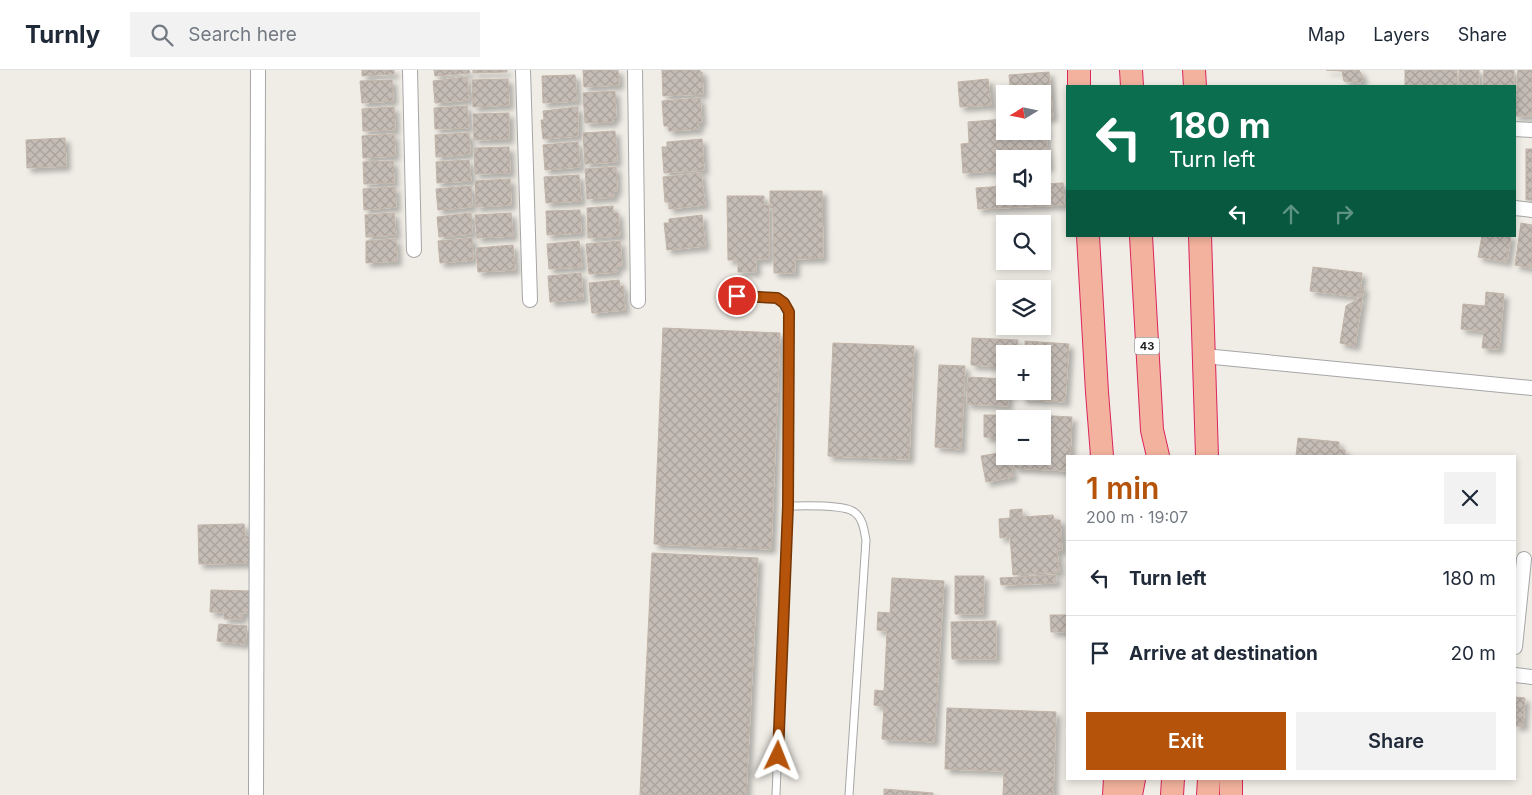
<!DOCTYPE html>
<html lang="en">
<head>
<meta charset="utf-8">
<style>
	body { margin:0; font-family:Inter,sans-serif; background:#f2f2f3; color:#1f2937; height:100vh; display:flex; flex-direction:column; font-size:19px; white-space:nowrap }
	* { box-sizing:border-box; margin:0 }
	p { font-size:16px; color:#747a83 }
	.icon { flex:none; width:28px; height:28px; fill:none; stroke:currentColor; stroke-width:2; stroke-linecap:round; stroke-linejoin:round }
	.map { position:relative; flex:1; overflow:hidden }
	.panel { position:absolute; left:1066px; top:385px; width:450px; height:325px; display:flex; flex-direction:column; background:#fff; border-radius:0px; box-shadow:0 2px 8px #0003 }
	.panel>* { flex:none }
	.banner { position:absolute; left:1066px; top:15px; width:450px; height:152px; border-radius:0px; box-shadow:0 2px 8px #0003; background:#0b6e4f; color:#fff; overflow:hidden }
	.needle { width:32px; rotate:260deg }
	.fabs { position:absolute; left:996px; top:15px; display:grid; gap:10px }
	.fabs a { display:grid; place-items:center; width:55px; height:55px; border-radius:0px; background:#fff; box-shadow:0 2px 8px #0003; font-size:25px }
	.pin { position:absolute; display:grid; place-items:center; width:42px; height:42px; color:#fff; margin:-21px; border:2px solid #fff; border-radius:50%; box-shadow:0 1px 5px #0007 }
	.me { position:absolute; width:55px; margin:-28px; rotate:2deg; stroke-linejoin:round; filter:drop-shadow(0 0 4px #0008) }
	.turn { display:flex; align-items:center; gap:18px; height:105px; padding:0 20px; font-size:22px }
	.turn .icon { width:65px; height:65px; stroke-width:2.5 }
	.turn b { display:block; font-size:35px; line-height:42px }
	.lanes { display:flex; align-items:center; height:48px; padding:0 20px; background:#0003; justify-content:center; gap:25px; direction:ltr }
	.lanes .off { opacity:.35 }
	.round { display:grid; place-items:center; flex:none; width:52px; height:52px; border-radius:0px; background:#f2f2f3 }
	.head { display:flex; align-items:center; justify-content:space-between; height:85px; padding:0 20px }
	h1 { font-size:30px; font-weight:600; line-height:38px; color:#b45309 }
	.primary-button { display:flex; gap:10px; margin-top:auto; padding:10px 20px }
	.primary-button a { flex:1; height:58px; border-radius:0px; background:#b45309; color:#fff; font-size:20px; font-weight:600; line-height:58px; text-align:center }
	.primary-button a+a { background:#f2f2f3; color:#1f2937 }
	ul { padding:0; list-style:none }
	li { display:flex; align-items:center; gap:15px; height:75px; padding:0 20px; border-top:1px solid #e0e1e3 }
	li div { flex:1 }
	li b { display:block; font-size:19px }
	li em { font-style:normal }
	header { display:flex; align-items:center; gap:30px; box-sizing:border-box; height:70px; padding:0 25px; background:#fff; border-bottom:1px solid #e0e1e3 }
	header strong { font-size:24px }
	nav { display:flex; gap:28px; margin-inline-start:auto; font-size:18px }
	.search { width:350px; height:45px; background:#f2f2f3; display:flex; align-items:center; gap:12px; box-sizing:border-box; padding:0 18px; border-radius:0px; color:#747a83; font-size:19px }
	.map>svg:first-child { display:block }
	.building { fill:url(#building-cross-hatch); stroke:#c2b4a8; filter:url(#shadow) }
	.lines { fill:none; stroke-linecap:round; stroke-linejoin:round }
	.service-casing { stroke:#a6a6a6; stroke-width:9 }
	.minor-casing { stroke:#a6a6a6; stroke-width:16 }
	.trunk-casing { stroke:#db255d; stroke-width:24 }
	.service { stroke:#fff; stroke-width:7 }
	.minor { stroke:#fff; stroke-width:14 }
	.trunk { stroke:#f2b29d; stroke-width:22 }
	.route-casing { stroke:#753606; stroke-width:12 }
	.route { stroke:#b45309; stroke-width:9 }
	.labels { text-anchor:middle; stroke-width:5; stroke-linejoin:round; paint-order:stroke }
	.shield { fill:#fff; stroke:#626262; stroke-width:1 }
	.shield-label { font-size:11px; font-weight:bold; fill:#1f1f1f }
</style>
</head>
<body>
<header>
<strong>Turnly</strong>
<div class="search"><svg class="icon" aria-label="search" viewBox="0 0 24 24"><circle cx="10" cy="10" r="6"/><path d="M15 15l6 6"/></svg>Search here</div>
<nav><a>Map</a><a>Layers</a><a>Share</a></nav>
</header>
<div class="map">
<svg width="1532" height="725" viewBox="0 0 1532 725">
	<defs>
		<pattern id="building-cross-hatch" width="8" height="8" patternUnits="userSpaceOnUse" patternTransform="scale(1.25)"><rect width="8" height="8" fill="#c5bcb5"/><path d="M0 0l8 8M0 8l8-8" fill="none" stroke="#a9a19b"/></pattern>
		<filter id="shadow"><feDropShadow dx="4.5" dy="4.5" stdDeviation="2.5" flood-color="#0004"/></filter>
	</defs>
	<rect width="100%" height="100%" fill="#f0ede6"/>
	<g class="building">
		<polygon points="362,0 394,0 394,4 362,6"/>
		<polygon points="434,0 469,0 470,3 435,6"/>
		<polygon points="473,0 507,0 507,2 473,3"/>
		<polygon points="583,0 618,0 619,15 584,17"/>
		<polygon points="662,0 700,0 700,2 702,2 703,24 663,26"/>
		<polygon points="1326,0 1359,0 1363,7 1361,13 1344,11 1342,1"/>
		<rect x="1405" y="0" width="52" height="16"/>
		<rect x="1459" y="0" width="20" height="16"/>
		<polygon points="1484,0 1514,0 1514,16 1483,16"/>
		<polygon points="1518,0 1532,0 1532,46 1515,46"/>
		<polygon points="1049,2 1053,47 1045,48 1049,97 1042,97 1042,89 1005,89 1005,100 963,103 961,74 969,73 968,52 1005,49 1005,61 1042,61 1042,24 1011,24 1009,5"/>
		<polygon points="575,5 577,31 543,33 542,6"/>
		<polygon points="467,7 469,30 435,33 433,11"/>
		<polygon points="508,9 509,35 473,37 472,10"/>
		<polygon points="988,9 991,35 960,37 958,12"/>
		<polygon points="392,10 393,31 362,33 360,11"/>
		<polygon points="615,21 616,47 612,48 613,52 585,53 583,23"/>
		<polygon points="700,28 702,52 698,52 699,59 669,61 668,56 664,56 662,31"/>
		<polygon points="467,36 469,58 435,59 434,38"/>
		<polygon points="394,37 395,60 363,61 362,39"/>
		<polygon points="578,37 578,66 543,69 541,50 544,50 543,41"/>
		<polygon points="509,43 509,69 474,70 473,44"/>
		<polygon points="615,61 617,92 585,94 583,63"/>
		<polygon points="469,63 470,84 436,87 435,65"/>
		<polygon points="394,64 395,86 363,88 362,66"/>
		<polygon points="65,68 66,96 27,98 26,70"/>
		<polygon points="702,69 704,100 664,103 662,77 667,77 667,72"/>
		<polygon points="578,72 580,97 545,100 543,75"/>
		<polygon points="509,77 510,103 475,104 474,78"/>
		<rect x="1526" y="79" width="6" height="51"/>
		<polygon points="469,90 471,111 437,113 436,92"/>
		<polygon points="393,91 394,113 364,114 363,92"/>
		<polygon points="616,97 617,121 613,121 614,127 587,129 585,99"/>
		<polygon points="701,103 705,135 669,139 669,132 665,132 663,107"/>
		<polygon points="579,105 581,131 546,133 544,107"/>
		<polygon points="510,109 511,135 476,137 475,111"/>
		<polygon points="1063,113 1064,135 978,139 976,118 1005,116 1005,126 1042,126 1042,114"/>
		<polygon points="471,116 472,137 438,140 436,119"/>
		<polygon points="395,117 396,137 364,140 363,119"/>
		<polygon points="770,121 822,121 823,188 795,189 795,203 774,203 773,138 770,138"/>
		<polygon points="727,126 764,126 764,135 769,135 769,189 756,189 756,202 738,202 738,190 728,190"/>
		<polygon points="613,136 613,143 618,143 620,166 588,168 587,138"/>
		<polygon points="580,140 581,163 547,165 546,141"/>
		<polygon points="394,143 396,165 366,167 365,145"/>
		<polygon points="471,143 472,164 439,167 437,147"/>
		<polygon points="511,143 513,166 477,168 475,145"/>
		<polygon points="702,145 705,176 667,180 664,153 669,153 669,149"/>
		<polygon points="1521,153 1532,155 1532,198 1515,195"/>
		<polygon points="1482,166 1511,166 1507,192 1478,187"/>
		<polygon points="472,168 473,190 440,193 438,171"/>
		<polygon points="396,169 397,191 366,193 366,171"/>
		<polygon points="579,171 582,197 549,199 547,174"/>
		<polygon points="620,171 622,196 616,196 617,202 589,204 586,174"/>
		<polygon points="513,175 515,200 478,202 476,178"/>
		<polygon points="1313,197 1362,203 1359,227 1310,221"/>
		<polygon points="581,203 583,229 550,232 548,206"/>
		<polygon points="619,210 620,217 623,216 625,240 592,243 589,213"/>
		<polygon points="1361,217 1364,217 1355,276 1340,273 1346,236 1360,228"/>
		<polygon points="1486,222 1504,224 1499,279 1482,278 1484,261 1461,259 1463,234 1485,236"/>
		<polygon points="663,258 780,263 771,479 654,474"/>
		<polygon points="972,268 1018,270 1017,283 1010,282 1010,284 1005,284 1005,297 971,295"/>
		<polygon points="1025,271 1069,274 1065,332 1022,329 1022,321 1042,321 1042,284 1025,284"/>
		<polygon points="833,273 914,276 909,389 828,386"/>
		<polygon points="939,295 965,296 961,379 935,377"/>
		<polygon points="968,307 1005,309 1005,321 1013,321 1013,323 1008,323 1008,336 967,334"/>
		<polygon points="1016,344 1072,347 1070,386 1068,386 1068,401 1014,398 1015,386 1042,386 1042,349 1016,349"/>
		<polygon points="984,345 1005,345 1004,368 984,367"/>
		<polygon points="1298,368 1339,372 1339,379 1345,380 1345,386 1296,386"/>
		<polygon points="1005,382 1005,386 1009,386 1013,407 986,412 981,386"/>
		<polygon points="1022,439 1022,447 1053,445 1054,450 1060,450 1062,480 1057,480 1059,502 1013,505 1010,466 1000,468 999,449 1010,448 1010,440"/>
		<polygon points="244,454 245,466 253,466 254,493 199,494 198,455"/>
		<polygon points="652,483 758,488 746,725 640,725"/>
		<polygon points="1056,505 1056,513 1001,515 1000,508"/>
		<polygon points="955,506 984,506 983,544 955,544"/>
		<polygon points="892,508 944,511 934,672 882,669 884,636 874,635 875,620 884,621 887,561 877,560 878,542 890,543"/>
		<polygon points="211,520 252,521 252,543 242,543 242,549 224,549 224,542 210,542"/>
		<polygon points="1050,545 1068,545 1068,562 1051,562"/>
		<polygon points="996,551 996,589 952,589 951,552"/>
		<polygon points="219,554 247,556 245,574 217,571"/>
		<polygon points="1515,627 1525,628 1523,656 1515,656"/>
		<polygon points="947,638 1056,642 1053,725 1003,725 1004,701 945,699"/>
		<polygon points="884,719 933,723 933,725 884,725"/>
	</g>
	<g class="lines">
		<defs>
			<g id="service">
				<polyline points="737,227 777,228 784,233 789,242 788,436 776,725"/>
				<path d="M788,436C802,436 843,434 854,442C863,448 864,460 866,470L849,725"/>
			</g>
			<g id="minor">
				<polyline points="410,0 414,180"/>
				<polyline points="523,0 530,230"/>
				<polyline points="635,0 638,231"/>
				<polyline points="1515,59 1532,60"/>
				<polyline points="1515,138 1532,140"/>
				<polyline points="1204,286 1532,318"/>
				<polyline points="1515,577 1524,489"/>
				<polyline points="1515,605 1532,607"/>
				<polyline points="256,725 258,0"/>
			</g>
			<g id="trunk">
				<polyline points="1079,0 1079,16"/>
				<polyline points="1131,0 1132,16"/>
				<polyline points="1194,0 1195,16"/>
				<polyline points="1088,166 1097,322 1102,386"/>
				<polyline points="1141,166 1152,360 1158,386"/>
				<polyline points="1200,166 1207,386"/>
				<polyline points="1231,709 1231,725"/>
				<polyline points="1114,725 1115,709"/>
				<polyline points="1131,725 1134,709"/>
				<polyline points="1172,725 1173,709"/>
				<polyline points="1208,725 1209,709"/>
			</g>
		</defs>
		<use href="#service" class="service-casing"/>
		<use href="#minor" class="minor-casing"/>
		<use href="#trunk" class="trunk-casing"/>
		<use href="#service" class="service"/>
		<use href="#minor" class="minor"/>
		<use href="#trunk" class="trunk"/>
	</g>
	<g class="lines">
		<defs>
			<polyline id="route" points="737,226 777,228 784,233 789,242 788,436 778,686"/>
		</defs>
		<use href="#route" class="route-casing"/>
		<use href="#route" class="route"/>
	</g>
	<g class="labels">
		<rect class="shield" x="1134.5" y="267.5" width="25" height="17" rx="4"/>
		<g class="shield-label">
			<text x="1147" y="280">43</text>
		</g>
	</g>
</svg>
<div class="fabs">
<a><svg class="needle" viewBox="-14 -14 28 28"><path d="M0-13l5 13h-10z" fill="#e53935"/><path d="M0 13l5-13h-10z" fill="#747a83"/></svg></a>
<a><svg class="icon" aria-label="sound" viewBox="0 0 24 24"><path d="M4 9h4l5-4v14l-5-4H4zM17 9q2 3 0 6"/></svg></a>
<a><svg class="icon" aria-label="search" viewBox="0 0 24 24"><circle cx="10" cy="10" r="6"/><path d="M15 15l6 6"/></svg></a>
<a><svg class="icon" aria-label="layers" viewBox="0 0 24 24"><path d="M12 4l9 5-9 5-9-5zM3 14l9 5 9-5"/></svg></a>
<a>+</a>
<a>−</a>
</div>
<div class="pin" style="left:737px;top:226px;background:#d93025"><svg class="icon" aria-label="arrive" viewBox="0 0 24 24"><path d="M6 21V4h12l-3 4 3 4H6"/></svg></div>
<svg class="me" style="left:778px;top:686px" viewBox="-20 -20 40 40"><path d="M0-17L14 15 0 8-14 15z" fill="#b45309" stroke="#fff" stroke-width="4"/></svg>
<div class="banner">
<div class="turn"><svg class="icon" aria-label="left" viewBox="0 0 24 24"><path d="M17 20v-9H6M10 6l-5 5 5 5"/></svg><div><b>180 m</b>Turn left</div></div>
<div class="lanes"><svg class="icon" aria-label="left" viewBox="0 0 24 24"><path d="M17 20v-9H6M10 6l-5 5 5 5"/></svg><svg class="icon off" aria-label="ahead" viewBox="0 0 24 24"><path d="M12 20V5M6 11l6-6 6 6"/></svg><svg class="icon off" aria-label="right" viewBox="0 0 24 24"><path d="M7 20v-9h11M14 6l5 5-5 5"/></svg></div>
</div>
<section class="panel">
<div class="head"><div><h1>1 min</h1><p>200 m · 19:07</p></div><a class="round"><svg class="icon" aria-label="close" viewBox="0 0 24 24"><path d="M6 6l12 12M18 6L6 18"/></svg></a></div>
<ul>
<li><svg class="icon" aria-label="left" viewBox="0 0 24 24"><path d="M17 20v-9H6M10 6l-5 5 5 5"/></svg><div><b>Turn left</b></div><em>180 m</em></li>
<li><svg class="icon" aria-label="arrive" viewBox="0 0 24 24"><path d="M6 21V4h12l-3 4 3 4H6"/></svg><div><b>Arrive at destination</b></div><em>20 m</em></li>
</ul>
<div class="primary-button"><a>Exit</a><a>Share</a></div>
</section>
</div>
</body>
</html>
